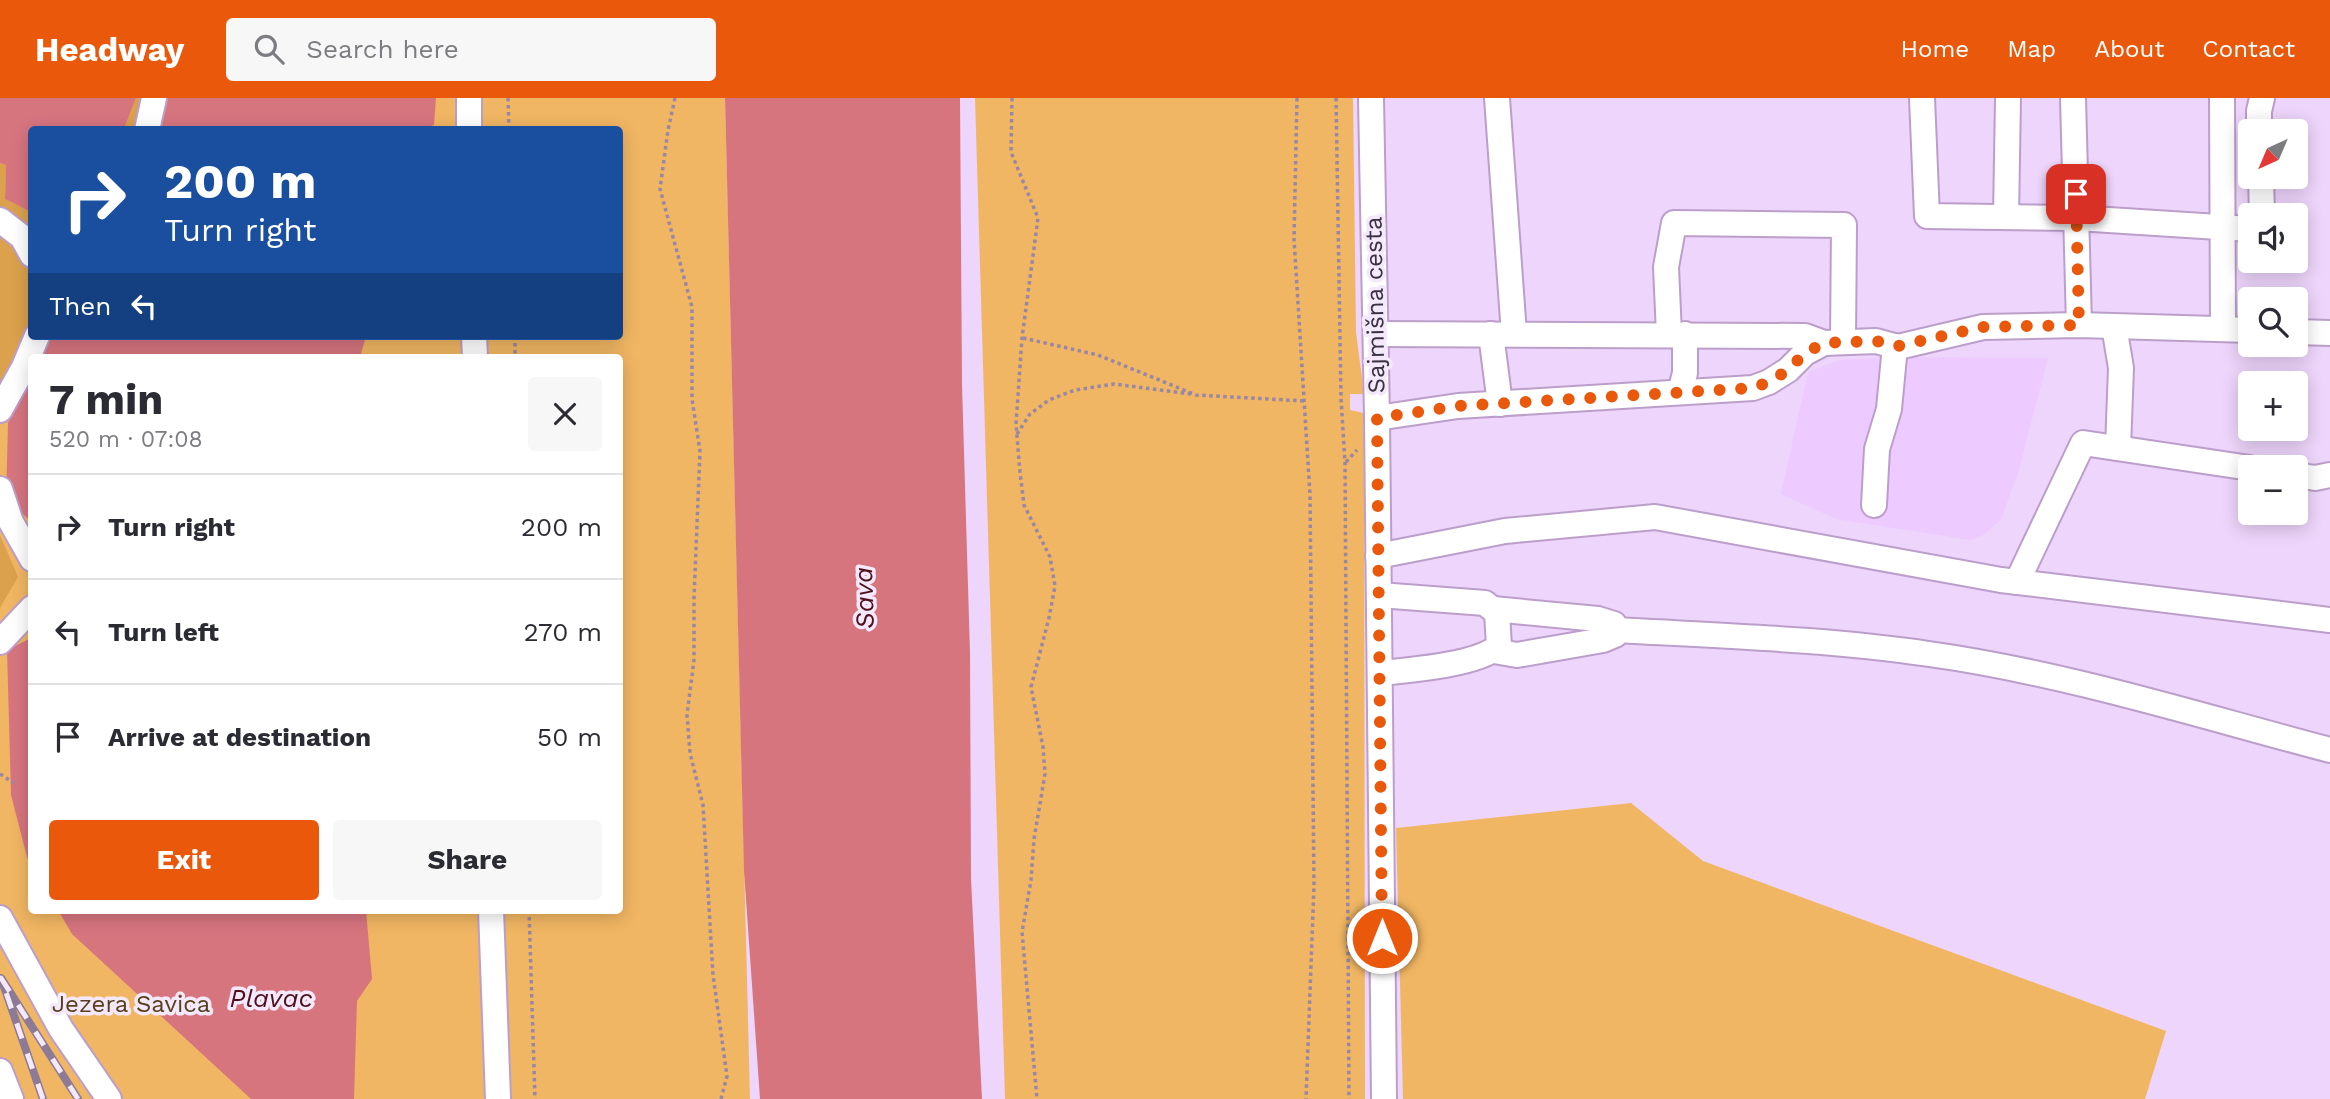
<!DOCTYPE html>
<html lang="en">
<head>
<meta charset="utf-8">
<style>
	body { margin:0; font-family:"Work Sans",sans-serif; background:#f7f7f7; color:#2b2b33; height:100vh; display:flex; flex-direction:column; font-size:26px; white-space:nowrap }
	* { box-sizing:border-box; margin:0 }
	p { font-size:23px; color:#7c7c81 }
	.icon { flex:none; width:38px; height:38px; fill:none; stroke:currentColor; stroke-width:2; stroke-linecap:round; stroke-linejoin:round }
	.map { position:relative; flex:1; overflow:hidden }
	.drawer { position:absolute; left:28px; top:256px; width:595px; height:560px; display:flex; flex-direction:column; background:#fff; border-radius:7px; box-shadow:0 4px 18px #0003 }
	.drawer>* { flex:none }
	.hud { position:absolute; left:28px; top:28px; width:595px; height:214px; border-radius:7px; box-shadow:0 4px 18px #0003; background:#1a4fa0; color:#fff; overflow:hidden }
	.needle { width:46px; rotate:224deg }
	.controls { position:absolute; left:2238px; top:21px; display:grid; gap:14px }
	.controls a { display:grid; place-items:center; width:70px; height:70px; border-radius:7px; background:#fff; box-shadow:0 4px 18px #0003; font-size:35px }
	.pin { position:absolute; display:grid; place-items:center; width:60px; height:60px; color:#fff; margin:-30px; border-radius:14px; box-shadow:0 4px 10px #0006 }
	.me { position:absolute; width:77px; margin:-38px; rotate:0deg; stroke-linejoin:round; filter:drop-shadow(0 0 5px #0008) }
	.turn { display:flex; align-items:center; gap:24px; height:147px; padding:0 21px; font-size:32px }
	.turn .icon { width:91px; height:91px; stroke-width:2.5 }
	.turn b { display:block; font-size:49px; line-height:60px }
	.then { display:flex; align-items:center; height:66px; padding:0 21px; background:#0003; gap:14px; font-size:26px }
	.round { display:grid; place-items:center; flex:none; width:74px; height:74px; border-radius:7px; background:#f7f7f7 }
	.headline { display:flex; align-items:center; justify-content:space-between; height:119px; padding:0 21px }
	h1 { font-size:42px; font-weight:700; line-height:52px }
	.primary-button { display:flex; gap:14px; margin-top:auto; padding:14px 21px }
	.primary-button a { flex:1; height:80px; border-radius:7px; background:#ea580c; color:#fff; font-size:28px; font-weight:700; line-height:80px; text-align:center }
	.primary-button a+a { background:#f7f7f7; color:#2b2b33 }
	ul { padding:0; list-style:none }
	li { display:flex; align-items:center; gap:21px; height:105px; padding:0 21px; border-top:2px solid #e1e1e2 }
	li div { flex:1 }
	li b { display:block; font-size:26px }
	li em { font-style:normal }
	header { display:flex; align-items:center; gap:42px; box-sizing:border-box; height:98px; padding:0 35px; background:#ea580c; color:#fff }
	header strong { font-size:33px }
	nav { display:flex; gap:38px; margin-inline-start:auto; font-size:24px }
	.search { width:490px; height:63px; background:#f7f7f7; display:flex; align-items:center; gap:18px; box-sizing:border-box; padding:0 24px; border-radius:7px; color:#7c7c81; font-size:26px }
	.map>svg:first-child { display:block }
	.built { fill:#edcaff }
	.green { fill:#f1b663 }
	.forest { fill:#dba14c }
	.water { fill:#d7757f }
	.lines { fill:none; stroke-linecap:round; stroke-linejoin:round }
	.minor-casing { stroke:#bc9ecb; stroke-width:28 }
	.path { stroke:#9a87a4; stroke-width:3.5; stroke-dasharray:3.5 3.5; stroke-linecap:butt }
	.minor { stroke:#fff; stroke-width:24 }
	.rail-casing { stroke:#8c7a96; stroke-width:8 }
	.rail { stroke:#f4e8fb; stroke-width:5; stroke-dasharray:16; stroke-linecap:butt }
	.route { stroke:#ea580c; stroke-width:12; stroke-dasharray:0 21.6 }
	.labels { text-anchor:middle; stroke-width:7; stroke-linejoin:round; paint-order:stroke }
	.street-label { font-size:24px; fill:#3c3043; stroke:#f4e8fb }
	.park-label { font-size:24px; fill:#583f1c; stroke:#f4e8fb }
	.water-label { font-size:26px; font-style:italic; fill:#4e101c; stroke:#f4e8fb }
</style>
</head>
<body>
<header>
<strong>Headway</strong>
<div class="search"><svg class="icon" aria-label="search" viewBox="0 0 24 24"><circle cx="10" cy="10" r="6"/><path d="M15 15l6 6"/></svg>Search here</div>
<nav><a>Home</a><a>Map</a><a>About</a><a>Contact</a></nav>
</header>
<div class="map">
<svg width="2330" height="1001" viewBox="0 0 2330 1001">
	<rect width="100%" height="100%" fill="#eed5fb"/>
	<polygon class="built" points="1894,259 2048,260 2018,375 2001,421 1985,436 1971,442 1836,421 1781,396 1808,274 1840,262"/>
	<g class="green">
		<polygon points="0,0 461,0 462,31 32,32 32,238 467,238 467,259 32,259 32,812 484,812 491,1001 0,1001"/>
		<polygon points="475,0 725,0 750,1001 505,1001 498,812 620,812 620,259 481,259 481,238 620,238 620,32 476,31"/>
		<polygon points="975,0 1353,0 1356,234 1364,296 1350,296 1350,312 1364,315 1365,1001 1005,1001"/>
		<polygon points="1631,705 1703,763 2166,933 2145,1001 1403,1001 1396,730"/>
	</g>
	<g class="forest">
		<polygon points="136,0 168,0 161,31 124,32"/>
		<polygon points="0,65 6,67 5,101 31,114 32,238 51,238 8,325 0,322"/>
		<polygon points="0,437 18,479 0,510"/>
	</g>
	<g class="water">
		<polygon points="0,0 136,0 124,31 32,32 31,114 5,101 6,67 0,65"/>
		<polygon points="168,0 436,0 434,27 422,31 161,31"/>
		<polygon points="725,0 960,0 962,287 970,555 971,781 982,1001 760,1001 744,773"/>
		<polygon points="51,238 366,238 360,259 41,259"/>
		<polygon points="31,277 31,423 6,402 8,325"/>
		<polygon points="31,540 31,766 27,759 11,697 7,552"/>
		<polygon points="58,812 366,812 372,881 357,903 354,1001 251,1001 72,836"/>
	</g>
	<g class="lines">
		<defs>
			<g id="minor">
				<polyline points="469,0 469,32"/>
				<polyline points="1371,0 1377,320 1384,1001"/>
				<polyline points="1497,0 1514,236"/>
				<polyline points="1922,0 1927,118 2077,120 2250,131"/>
				<polyline points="2073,0 2079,227"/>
				<polyline points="2222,0 2223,231"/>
				<polyline points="147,32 154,0"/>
				<polyline points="2259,33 2259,13 2262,0"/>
				<polyline points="2261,79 2262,117"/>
				<polyline points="2006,119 2008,0"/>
				<polyline points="0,122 22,139 32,157"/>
				<polyline points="2114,228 2121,270 2118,350"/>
				<polyline points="2296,234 2330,235"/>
				<polyline points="1376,236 1805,238 1824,245"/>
				<polyline points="1491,236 1500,306"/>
				<polyline points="1669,236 1666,169 1674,125 1844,127 1843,244"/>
				<polyline points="474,238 475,259"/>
				<polyline points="1680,294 1685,275 1685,236"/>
				<polyline points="0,312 24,269 37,238"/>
				<polyline points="1377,320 1458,308 1753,290 1769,284 1788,272 1805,255 1824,245 1876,243 1898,249 1983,229 2079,227 2250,232"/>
				<polyline points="2296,377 2315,380 2330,377"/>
				<polyline points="0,391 11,424 32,461"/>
				<polyline points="1874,407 1877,351 1889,311 1895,248"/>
				<polyline points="1378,458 1505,433 1655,419 2001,482 2330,522"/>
				<polyline points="2017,484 2083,345 2250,370"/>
				<path d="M1379,497L1485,505L1497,515L1499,548C1477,567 1410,572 1380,575"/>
				<polyline points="1493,511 1598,521 1614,526 1617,532 1615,537 1603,542 1517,557 1494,553"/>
				<path d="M1617,532C1721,538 1826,541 1929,556C2065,575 2197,617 2330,652"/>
				<polyline points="0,544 32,510"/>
				<polyline points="491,812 498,1001"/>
				<polyline points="0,820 61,931 109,1001"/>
				<polyline points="0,973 11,1001"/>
			</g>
		</defs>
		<use href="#minor" class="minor-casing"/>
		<g class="path">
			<polyline points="508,0 509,32"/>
			<polyline points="675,0 668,32 660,91 692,209 692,301 700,353 694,500 694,562 687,617 690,655 703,707 713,877 727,978 721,1001"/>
			<polyline points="1012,0 1011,54 1038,120 1022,240 1016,326 1020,374 1024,407 1050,459 1055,488 1049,520 1031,589 1043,649 1045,676 1034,741 1031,782 1022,834 1037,1001"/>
			<polyline points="1297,0 1294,141 1310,397 1314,787 1306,1001"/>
			<polyline points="1336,0 1341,300 1345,365 1349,1001"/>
			<polyline points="515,238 515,259"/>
			<polyline points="1023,240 1098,257 1196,297 1305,303"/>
			<polyline points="1017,336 1030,316 1049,302 1075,292 1114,286 1191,296"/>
			<polyline points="1346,364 1357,352"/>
			<polyline points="0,676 14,685"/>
			<polyline points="529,812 535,1001"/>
		</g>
		<use href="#minor" class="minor"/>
		<defs>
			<polyline id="rail" points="43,1001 1,880 78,1001"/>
		</defs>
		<use href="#rail" class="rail-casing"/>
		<use href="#rail" class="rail"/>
	</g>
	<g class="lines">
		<polyline class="route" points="1382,840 1377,320 1458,308 1753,290 1769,284 1788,272 1805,255 1824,245 1876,243 1898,248 1983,229 2079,227 2076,96"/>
	</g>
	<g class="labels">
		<g class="street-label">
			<text transform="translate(1375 207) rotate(-91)" y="8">Sajmišna cesta</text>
		</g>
		<g class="park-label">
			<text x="131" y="914">Jezera Savica</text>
		</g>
		<g class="water-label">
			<text transform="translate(864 500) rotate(-92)" y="9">Sava</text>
			<text x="271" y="909">Plavac</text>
		</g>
	</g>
</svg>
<div class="controls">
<a><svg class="needle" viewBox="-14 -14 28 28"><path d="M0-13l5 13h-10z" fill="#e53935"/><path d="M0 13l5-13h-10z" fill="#7c7c81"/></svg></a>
<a><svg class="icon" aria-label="sound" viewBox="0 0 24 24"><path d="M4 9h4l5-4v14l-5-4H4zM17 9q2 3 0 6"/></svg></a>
<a><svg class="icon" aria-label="search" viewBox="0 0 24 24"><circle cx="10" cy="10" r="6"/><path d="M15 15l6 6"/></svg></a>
<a>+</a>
<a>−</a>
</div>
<div class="pin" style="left:2076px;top:96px;background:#d93025"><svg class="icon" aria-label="arrive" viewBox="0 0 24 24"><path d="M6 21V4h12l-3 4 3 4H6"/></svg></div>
<svg class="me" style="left:1382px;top:840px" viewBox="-20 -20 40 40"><circle r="17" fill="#ea580c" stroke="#fff" stroke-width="3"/><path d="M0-11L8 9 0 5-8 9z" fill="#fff"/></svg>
<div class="hud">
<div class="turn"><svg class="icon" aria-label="right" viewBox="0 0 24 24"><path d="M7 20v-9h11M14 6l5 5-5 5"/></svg><div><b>200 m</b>Turn right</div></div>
<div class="then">Then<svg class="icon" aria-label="left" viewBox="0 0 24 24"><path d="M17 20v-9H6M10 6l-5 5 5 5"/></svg></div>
</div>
<section class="drawer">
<div class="headline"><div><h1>7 min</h1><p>520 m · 07:08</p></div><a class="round"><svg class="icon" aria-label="close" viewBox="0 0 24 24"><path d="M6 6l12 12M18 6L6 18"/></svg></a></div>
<ul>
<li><svg class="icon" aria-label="right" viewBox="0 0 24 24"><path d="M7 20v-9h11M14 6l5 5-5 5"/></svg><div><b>Turn right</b></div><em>200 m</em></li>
<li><svg class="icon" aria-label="left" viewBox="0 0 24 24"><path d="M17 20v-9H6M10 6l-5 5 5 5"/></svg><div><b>Turn left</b></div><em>270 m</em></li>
<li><svg class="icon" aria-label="arrive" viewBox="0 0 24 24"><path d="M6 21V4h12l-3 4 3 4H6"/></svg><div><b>Arrive at destination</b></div><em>50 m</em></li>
</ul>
<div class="primary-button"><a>Exit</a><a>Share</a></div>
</section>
</div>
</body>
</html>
